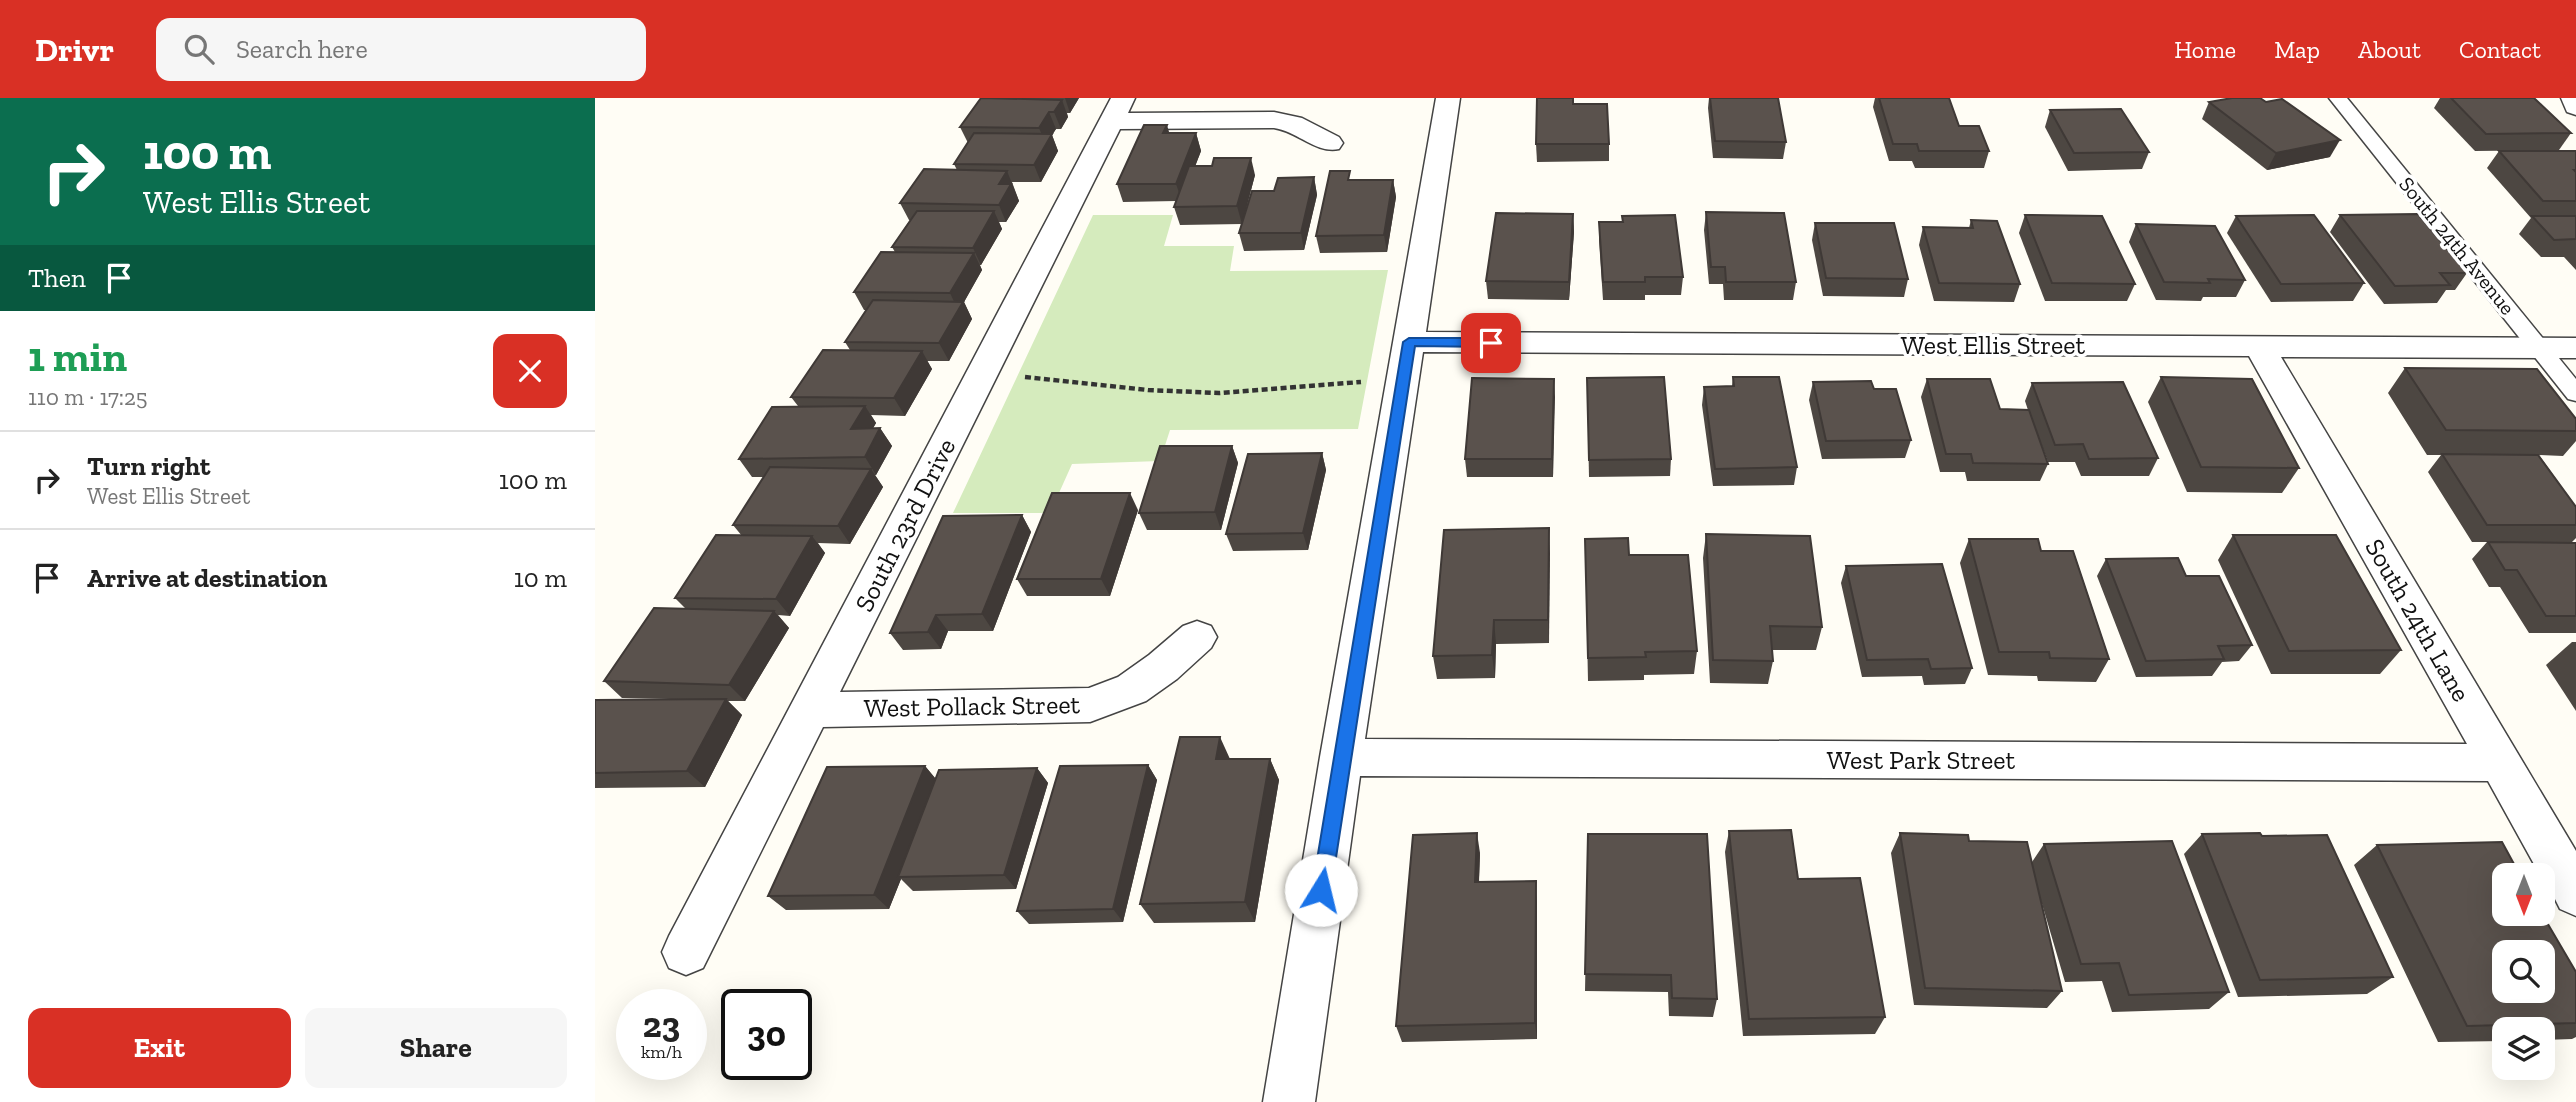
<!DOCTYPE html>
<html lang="en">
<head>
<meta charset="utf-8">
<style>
	body { margin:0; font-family:"Zilla Slab",serif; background:#f6f6f6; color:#222; height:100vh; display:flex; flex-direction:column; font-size:26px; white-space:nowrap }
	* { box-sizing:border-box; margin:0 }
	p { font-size:23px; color:#767676 }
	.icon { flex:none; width:38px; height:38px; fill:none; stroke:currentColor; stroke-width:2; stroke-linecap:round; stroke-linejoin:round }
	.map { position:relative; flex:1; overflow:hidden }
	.drawer { display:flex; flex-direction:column; background:#fff; width:595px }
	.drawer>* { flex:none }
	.banner { background:#0b6e4f; color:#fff; overflow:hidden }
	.needle { width:46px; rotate:180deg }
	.controls { position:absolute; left:1897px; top:765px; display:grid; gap:14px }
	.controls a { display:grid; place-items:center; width:63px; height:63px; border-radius:14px; background:#fff; box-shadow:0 7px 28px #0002; font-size:35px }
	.speed { position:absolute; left:21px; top:891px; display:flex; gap:14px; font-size:35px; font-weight:700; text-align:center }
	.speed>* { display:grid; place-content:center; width:91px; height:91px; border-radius:50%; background:#fff; box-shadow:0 7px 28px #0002; line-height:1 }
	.speed small { font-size:18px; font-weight:400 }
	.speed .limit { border:4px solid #111; border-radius:10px; background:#fff; color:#111 }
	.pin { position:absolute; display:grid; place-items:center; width:60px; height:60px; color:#fff; margin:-30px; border-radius:14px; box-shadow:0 4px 10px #0006 }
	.me { position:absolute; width:77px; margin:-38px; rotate:9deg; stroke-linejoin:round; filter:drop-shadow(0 0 5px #0008) }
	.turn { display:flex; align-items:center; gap:24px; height:147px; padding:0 28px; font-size:32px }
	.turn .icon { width:91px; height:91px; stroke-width:2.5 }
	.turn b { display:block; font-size:49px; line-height:60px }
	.then { display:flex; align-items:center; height:66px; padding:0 28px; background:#0003; gap:14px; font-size:26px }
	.round { display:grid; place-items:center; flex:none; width:74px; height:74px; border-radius:14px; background:#f6f6f6 }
	.headline { display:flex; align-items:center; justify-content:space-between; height:119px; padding:0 28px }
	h1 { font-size:42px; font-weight:800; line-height:52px; color:#1e9e55 }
	.action { display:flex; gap:14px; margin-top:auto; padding:14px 28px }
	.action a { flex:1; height:80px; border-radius:14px; background:#d93025; color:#fff; font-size:28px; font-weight:800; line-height:80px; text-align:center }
	.action a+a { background:#f6f6f6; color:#222 }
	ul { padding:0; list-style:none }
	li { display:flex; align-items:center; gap:21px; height:98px; padding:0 28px; border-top:2px solid #e0e0e0 }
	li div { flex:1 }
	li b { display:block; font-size:26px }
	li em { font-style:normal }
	header { display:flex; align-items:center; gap:42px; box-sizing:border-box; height:98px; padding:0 35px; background:#d93025; color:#fff }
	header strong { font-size:33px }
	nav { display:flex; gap:38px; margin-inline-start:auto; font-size:24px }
	.search { width:490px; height:63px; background:#f6f6f6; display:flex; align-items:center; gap:18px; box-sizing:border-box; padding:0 24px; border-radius:14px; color:#767676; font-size:26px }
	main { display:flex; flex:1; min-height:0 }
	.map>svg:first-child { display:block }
	.green { fill:#d5ebbd }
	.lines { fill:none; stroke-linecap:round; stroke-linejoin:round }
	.lane-casing { stroke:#444; stroke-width:3 }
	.street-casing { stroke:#444; stroke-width:3 }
	.path { stroke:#333; stroke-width:4.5; stroke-dasharray:6 3.5; stroke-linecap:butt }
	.lane { fill:#fff; fill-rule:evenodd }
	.street { fill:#fff; fill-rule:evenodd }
	.wall { fill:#4d4742 }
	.shaded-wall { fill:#3f3936 }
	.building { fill:#5a524d; stroke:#3f3936; stroke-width:2; fill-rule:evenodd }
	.route { fill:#1a73e8; stroke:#114b97; stroke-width:2 }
	.labels { text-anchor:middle; stroke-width:7; stroke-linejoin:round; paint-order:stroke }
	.far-street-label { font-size:21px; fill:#111; stroke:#fff }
	.street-label { font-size:26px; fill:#111; stroke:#fff }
</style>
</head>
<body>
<header>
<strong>Drivr</strong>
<div class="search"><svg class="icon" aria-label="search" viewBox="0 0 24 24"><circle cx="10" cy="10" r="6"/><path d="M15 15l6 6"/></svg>Search here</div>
<nav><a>Home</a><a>Map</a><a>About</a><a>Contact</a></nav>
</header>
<main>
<section class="drawer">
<div class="banner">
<div class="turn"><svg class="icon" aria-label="right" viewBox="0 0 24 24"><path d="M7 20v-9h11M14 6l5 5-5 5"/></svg><div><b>100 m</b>West Ellis Street</div></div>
<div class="then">Then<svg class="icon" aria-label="arrive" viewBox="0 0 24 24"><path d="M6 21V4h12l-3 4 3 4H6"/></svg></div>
</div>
<div class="headline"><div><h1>1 min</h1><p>110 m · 17:25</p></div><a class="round" style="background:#d93025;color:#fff"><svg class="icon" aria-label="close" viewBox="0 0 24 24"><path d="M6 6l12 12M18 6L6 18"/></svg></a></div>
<ul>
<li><svg class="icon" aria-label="right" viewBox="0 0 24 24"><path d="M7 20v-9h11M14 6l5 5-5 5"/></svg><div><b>Turn right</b><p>West Ellis Street</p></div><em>100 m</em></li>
<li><svg class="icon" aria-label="arrive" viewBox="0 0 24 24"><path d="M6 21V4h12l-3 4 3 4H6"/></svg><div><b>Arrive at destination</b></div><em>10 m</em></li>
</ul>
<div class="action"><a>Exit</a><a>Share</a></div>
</section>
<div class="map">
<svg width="1981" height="1004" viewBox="0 0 1981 1004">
	<rect width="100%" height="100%" fill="#fffdf5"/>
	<polygon class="green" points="498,117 578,117 569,148 639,148 635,173 793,172 763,331 575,332 565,363 477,366 455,415 358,415"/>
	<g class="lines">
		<defs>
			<polygon id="lane" points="1734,0 1752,0 1981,281 1981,303 1973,301"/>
			<g id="street">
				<path d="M516,0H540L533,15L679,14L707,20L744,39L748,45L744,51C721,56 702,33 679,30L525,31L245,594L494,590L523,579L554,557L588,528L602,523L616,528L622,539L616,550L582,581L551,603L495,624L228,629L108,870L91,877L74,870L67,854L74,838Z"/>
				<path d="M841,0H865L831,234L1981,240V260L1686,259L1981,753V818L1965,811L1948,777H1945L1893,683L765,678L720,1004H668L725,659ZM828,254L1654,258L1872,646L770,641Z"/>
				<polygon points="1966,0 1981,0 1981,17 1972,14"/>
			</g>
		</defs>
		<use href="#lane" class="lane-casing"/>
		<use href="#street" class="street-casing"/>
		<polyline class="path" points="430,279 553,292 624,295 766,284"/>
		<use href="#lane" class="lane"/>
		<use href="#street" class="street"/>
	</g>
	<g class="wall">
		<polygon points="386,0 484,0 475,15 472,15 473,19 466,31 461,31 457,37 463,53 446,84 417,84 424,103 411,124 404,124 407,131 386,167 385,167 387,172 369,204 377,221 354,263 332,263 337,271 310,318 276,317 281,325 278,330 285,330 297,348 281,377 280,377 288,389 255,446 223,445 230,455 195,518 183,517 194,530 150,603 133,603 147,617 110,689 0,690 0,602 75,601 27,600 9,583 90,510 80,500 147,438 138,427 169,379 157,379 144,361 203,308 196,299 255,252 250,244 271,212 269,212 259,194 300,154 297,149 315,122 314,122 305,105 362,72 359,66 373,45 365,29"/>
		<polygon points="1114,0 1183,0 1191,44 1188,61 1118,60 1113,10"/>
		<polygon points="1280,0 1354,0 1364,28 1394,53 1389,70 1320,70 1317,63 1294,63 1278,9"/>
		<polygon points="1845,0 1939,0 1976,35 1964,52 1880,53 1839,10"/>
		<polygon points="1614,4 1735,59 1672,72 1607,21"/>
		<polygon points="978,6 1014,46 1014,63 942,64 941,46"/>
		<polygon points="1455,12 1554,54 1547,71 1473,73 1450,29"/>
		<polygon points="574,35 601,35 606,53 600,68 617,68 660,77 647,126 585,127 579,109 581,103 528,104 522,86"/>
		<polygon points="1904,53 1981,53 1981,172 1969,159 1946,159 1924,136 1936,120 1892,70"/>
		<polygon points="719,79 722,97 709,152 649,153 644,135 679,93"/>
		<polygon points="798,82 801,99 792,154 725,155 721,138"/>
		<polygon points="1111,114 1201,184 1198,202 1129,202 1128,186 1114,186 1109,132"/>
		<polygon points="978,116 979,134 974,202 893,201 891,183"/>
		<polygon points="1430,117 1540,186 1532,203 1450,203 1424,135"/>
		<polygon points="1745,117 1872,175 1860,192 1851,192 1842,205 1789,206 1735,134"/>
		<polygon points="1027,118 1088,179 1086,197 1050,197 1050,202 1008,202 1004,142 1004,124 1027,124"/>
		<polygon points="1641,118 1769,185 1758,203 1676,204 1632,135"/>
		<polygon points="1376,122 1425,186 1419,204 1339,203 1324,147 1328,129 1374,130"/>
		<polygon points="1220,125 1313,181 1309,199 1228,198 1217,142"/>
		<polygon points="1541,126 1650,182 1641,199 1608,199 1606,203 1561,202 1534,144"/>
		<polygon points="1810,270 1981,321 1981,343 1968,358 1944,357 1981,409 1981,440 1977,444 1981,445 1981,535 1934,535 1905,489 1894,489 1877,461 1892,444 1877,444 1833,374 1846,357 1832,357 1793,295"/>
		<polygon points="1138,279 1202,369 1199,387 1118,388 1107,307 1109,289 1137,288"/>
		<polygon points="1566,279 1704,370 1687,395 1592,394 1553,304"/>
		<polygon points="992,280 1076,361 1075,378 994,379"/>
		<polygon points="959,281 958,379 872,379 870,361"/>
		<polygon points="1332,281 1405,311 1433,312 1430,303 1437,285 1563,360 1554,378 1486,378 1480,364 1453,364 1444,340 1453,366 1445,383 1372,383 1370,374 1345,374 1326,299"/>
		<polygon points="1218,284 1279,291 1316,342 1310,360 1227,361 1214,302"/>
		<polygon points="637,348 643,365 626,432 552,432 544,415"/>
		<polygon points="727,355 731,372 713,452 638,453 631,436"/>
		<polygon points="543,412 515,498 432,498 422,481"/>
		<polygon points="427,417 436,434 398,533 353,533 346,551 308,552 295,535"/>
		<polygon points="954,430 954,545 901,546 900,580 842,581 838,558"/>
		<polygon points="1111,436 1227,529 1221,552 1177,552 1178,563 1173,586 1115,585 1108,460"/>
		<polygon points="1638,437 1806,552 1785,576 1676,576 1623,462"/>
		<polygon points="990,441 1034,457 1102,553 1099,576 1049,577 1049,582 993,583"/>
		<polygon points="1374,441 1446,453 1514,561 1501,584 1443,583 1442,578 1393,577 1365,465"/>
		<polygon points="1511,461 1591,478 1657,547 1644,563 1627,564 1617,578 1541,579 1502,478"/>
		<polygon points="1251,468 1377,570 1370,586 1329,587 1327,578 1267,579 1246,485"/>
		<polygon points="1977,544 1981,544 1981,613 1951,567"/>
		<polygon points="635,661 675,661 684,682 660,824 559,825 545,806"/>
		<polygon points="553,667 562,682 528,824 434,826 422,813"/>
		<polygon points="330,668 341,681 442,670 453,685 421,791 318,793 306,781 294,811 191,812 173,798"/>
		<polygon points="1134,733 1203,781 1290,919 1280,936 1148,938 1130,754"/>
		<polygon points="1305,735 1374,743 1437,764 1449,746 1634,894 1614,911 1517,914 1507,883 1470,884 1445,799 1467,893 1452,910 1319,907 1296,755"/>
		<polygon points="993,736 1122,901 1118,919 1074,918 1073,894 990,893"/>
		<polygon points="1607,736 1667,738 1798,879 1772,896 1643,899 1589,756"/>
		<polygon points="1782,747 1981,874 1981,939 1977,941 1948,942 1948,931 1909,931 1909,943 1843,944 1759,767"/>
		<polygon points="885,755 884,784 942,803 942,941 807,944 801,928"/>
	</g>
	<g class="shaded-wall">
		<polygon points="470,0 484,0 475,15"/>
		<polygon points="467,2 473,19 466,31 459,14"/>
		<polygon points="454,14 461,31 457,37 463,53 446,84 439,67 451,46 444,30"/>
		<polygon points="572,27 577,44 568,35"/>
		<polygon points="601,35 606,53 587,103 581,86"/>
		<polygon points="1745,42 1735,59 1672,72 1681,55"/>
		<polygon points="656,60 660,77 647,126 642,108"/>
		<polygon points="412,73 424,103 411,124 404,107 404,86"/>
		<polygon points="719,79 722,97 709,152 706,135"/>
		<polygon points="798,82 801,99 792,154 789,137"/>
		<polygon points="399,113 407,131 386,167 378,150"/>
		<polygon points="978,116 979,134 974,202 974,184"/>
		<polygon points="379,155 387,172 369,204 377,221 354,263 344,245 363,212 355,195"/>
		<polygon points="327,253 337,271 310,318 299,300"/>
		<polygon points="959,281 960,299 958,379 957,361"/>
		<polygon points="270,308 281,325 268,348 256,331"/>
		<polygon points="285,330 297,348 281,377 270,359"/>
		<polygon points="637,348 643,365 626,432 620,414"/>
		<polygon points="727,355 731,372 713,452 708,435"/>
		<polygon points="276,371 288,389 255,446 243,428"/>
		<polygon points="535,395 543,412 515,498 506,481"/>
		<polygon points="427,417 436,434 398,533 387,516"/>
		<polygon points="954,430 955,455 954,545 953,522"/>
		<polygon points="217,438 230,455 195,518 181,501"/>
		<polygon points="179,513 194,530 150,603 134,587"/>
		<polygon points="341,517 353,533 346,551 333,534"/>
		<polygon points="899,522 901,546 900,580 897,557"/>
		<polygon points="131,601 147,617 110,689 92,673"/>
		<polygon points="625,639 635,661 621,661"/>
		<polygon points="675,661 684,682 660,824 650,804"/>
		<polygon points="553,667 562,682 528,824 518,811"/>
		<polygon points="330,668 343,684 303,779 306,781 294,811 279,797"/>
		<polygon points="442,670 453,685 421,791 409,777"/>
		<polygon points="882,735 885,755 883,804 880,784"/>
		<polygon points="941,783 942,803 942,941 940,925"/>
	</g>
	<g class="building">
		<polygon points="386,0 467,2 459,14 454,14 444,30 365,29"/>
		<polygon points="942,0 978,0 978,6 1012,6 1014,46 941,46"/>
		<polygon points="1115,0 1183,0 1191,44 1120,43"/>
		<polygon points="1284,0 1354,0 1364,28 1384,28 1394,53 1324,53 1322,46 1298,46"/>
		<polygon points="1637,0 1665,0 1671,4 1687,1 1745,42 1681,55 1614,4"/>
		<polygon points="1856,0 1939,0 1976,35 1891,36"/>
		<polygon points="1526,11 1554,54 1479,55 1455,12"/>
		<polygon points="549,27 572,27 568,35 601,35 581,86 522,86"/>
		<polygon points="379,35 457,36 439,67 359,66"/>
		<polygon points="1904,53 1981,53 1981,72 1979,72 1981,74 1981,103 1948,103"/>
		<polygon points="619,60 656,60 642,108 579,109 594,68 617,68"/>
		<polygon points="329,71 412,73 404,86 416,86 404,107 305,105"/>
		<polygon points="735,73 755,73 753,82 798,82 789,137 721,138"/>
		<polygon points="719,79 706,135 644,135 657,93 679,93 683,80"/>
		<polygon points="322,113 399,113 378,150 297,149"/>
		<polygon points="1111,114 1189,115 1201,184 1131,184 1130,169 1116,169"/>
		<polygon points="901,115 978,116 974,184 891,183"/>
		<polygon points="1823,116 1872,175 1845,175 1855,187 1800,188 1745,117"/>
		<polygon points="1080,117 1088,179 1050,179 1050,184 1008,184 1004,124 1028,124 1027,118"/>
		<polygon points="1430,117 1507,118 1540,186 1457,185"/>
		<polygon points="1719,117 1769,185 1686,186 1641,118"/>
		<polygon points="1937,118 1981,118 1981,141 1959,142"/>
		<polygon points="1376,122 1402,123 1425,186 1344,185 1328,129 1378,130"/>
		<polygon points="1220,125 1299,125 1313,181 1231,180"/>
		<polygon points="1541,126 1620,128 1650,182 1613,181 1615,185 1569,184"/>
		<polygon points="286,154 379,155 355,195 259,194"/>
		<polygon points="278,202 368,204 344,245 250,244"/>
		<polygon points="228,252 327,253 299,300 196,299"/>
		<polygon points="1810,270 1942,271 1981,321 1981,333 1851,332"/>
		<polygon points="1069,279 1076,361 994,362 992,280"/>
		<polygon points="1138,279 1184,279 1202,369 1120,371 1109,289 1139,288"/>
		<polygon points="1566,279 1657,281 1704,370 1606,369"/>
		<polygon points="877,280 959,281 957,361 870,361"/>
		<polygon points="1332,281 1395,281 1405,311 1434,312 1453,366 1378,365 1376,356 1351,356"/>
		<polygon points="1276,283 1279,291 1301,291 1316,342 1231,343 1218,284"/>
		<polygon points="1528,284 1563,360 1494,361 1488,346 1460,347 1437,285"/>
		<polygon points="270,308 256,331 285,330 270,359 144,361 177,309"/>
		<polygon points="565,348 637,348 620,414 544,415"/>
		<polygon points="727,355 708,435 631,436 653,356"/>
		<polygon points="1847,356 1943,357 1981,409 1981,427 1892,427"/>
		<polygon points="175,369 276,371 243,428 138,427"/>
		<polygon points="457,395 535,395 506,481 422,481"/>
		<polygon points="427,417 387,516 341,517 333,534 295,535 348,418"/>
		<polygon points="954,430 953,522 899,522 897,557 838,558 849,432"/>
		<polygon points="1111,436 1215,438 1227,529 1175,528 1178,563 1118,562"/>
		<polygon points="121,437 217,438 181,501 80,500"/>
		<polygon points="1638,437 1741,437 1806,552 1694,553"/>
		<polygon points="1033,440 1034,457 1093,457 1102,553 1050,554 1051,559 993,560 990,441"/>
		<polygon points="1374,441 1443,441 1446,453 1478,453 1514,561 1455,560 1454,554 1404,554"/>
		<polygon points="1893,444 1981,445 1981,518 1951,518 1922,472 1910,472"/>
		<polygon points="1583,460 1591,478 1624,478 1657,547 1623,548 1629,561 1551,563 1511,461"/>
		<polygon points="1347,466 1377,570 1336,571 1333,561 1272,562 1251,468"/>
		<polygon points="59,510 179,513 134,587 9,583"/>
		<polygon points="131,601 92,673 0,675 0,602"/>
		<polygon points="585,639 625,639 621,661 675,661 650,804 545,806"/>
		<polygon points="553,667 518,811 422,813 465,668"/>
		<polygon points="330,668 279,797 173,798 232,669"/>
		<polygon points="442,670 409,777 303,779 344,672"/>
		<polygon points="1196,732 1203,781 1265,780 1290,919 1154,921 1134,733"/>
		<polygon points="882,735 880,784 941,783 940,925 801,928 818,737"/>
		<polygon points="1305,735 1373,737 1374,743 1432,744 1467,893 1330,890"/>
		<polygon points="1665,735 1667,738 1732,737 1798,879 1665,882 1607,736"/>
		<polygon points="993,736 1112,736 1122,901 1077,900 1076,877 990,876"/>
		<polygon points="1577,743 1634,894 1534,897 1524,865 1486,866 1449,746"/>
		<path d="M1907,744L1925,777H1909V816H1947L1981,874V925L1872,928L1782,747ZM1909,854H1948V892H1909Z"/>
	</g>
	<polygon class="route" points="814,240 896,240 903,245 896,249 820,248 736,792 733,798 726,801 719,798 717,792 808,244"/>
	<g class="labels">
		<g class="far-street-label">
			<text transform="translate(1862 148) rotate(51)" y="7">South 24th Avenue</text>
		</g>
		<g class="street-label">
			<text x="1398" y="256">West Ellis Street</text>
			<text transform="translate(310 427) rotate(-63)" y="9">South 23rd Drive</text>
			<text transform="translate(1823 522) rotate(60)" y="9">South 24th Lane</text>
			<text transform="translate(377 608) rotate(-1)" y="9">West Pollack Street</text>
			<text x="1326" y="671">West Park Street</text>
		</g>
	</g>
</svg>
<div class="controls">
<a><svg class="needle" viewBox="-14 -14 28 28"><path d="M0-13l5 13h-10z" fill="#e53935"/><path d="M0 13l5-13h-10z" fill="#767676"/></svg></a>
<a><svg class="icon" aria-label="search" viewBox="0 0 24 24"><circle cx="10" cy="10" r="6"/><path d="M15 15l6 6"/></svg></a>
<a><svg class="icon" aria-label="layers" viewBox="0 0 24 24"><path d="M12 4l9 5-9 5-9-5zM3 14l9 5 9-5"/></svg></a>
</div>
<div class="speed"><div>23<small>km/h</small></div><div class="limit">30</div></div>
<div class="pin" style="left:896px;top:245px;background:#d93025"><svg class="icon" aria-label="arrive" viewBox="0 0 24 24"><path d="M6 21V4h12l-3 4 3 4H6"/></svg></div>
<svg class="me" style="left:726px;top:792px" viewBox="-20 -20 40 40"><circle r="19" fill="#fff"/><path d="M0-13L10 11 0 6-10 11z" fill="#1a73e8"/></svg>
</div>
</main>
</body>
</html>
